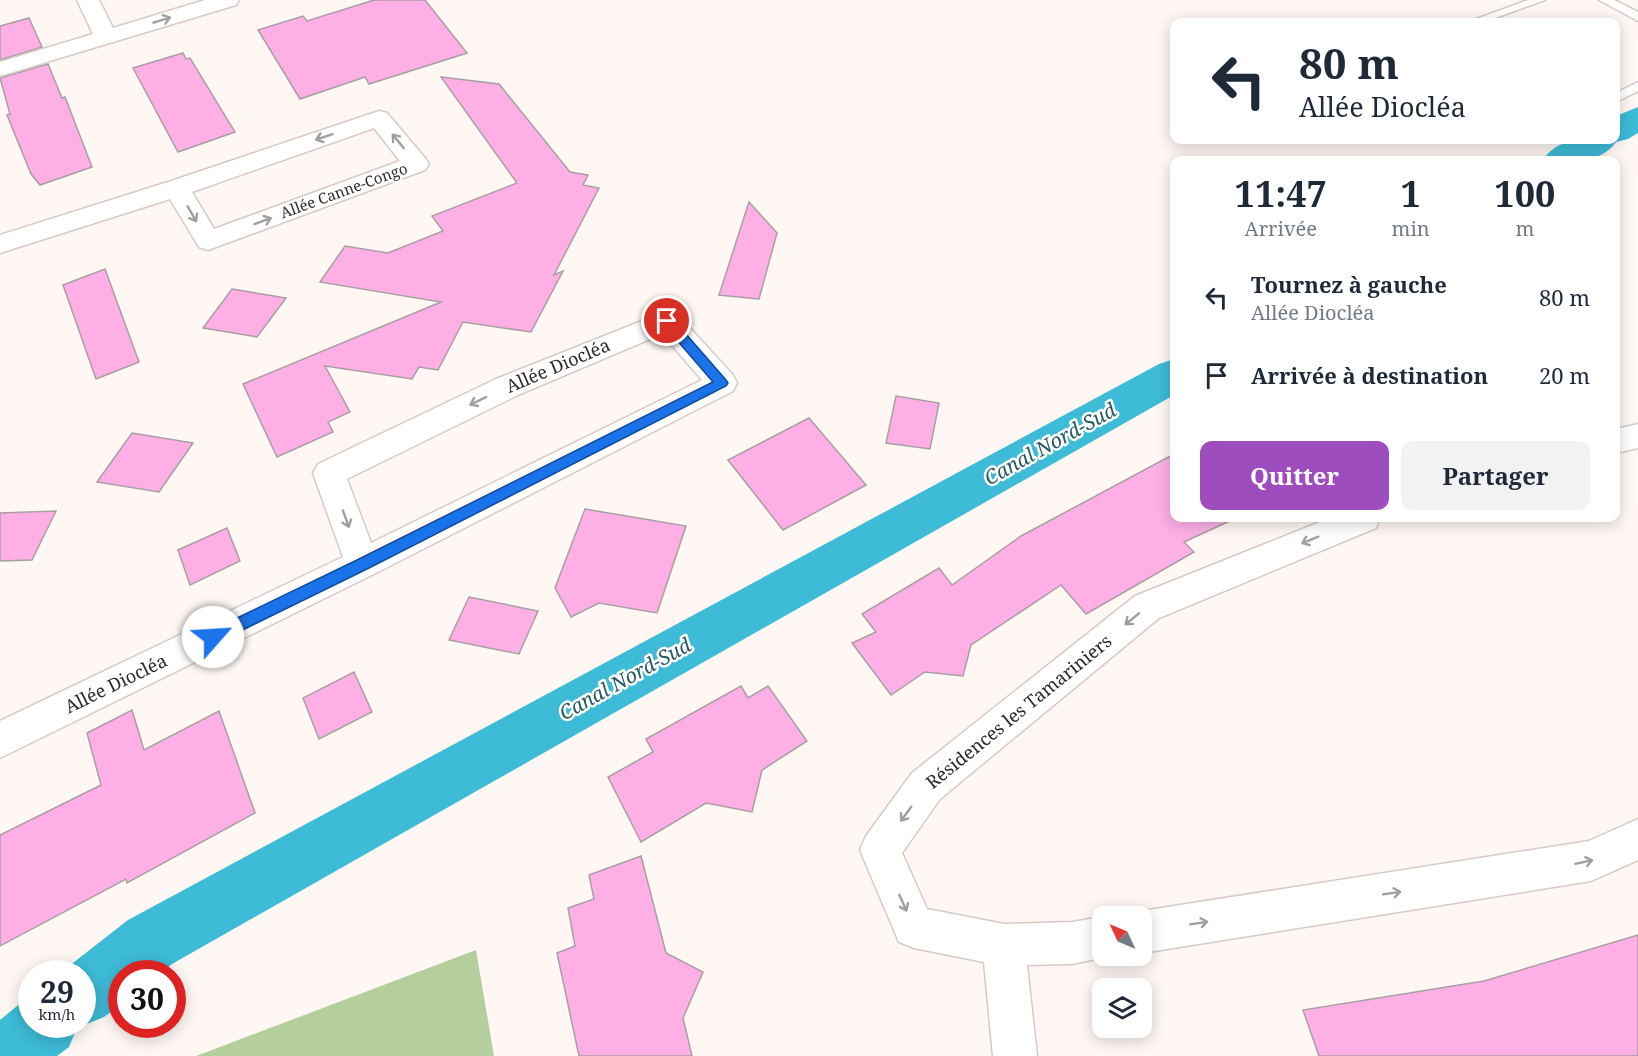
<!DOCTYPE html>
<html lang="fr">
<head>
<meta charset="utf-8">
<style>
	body { margin:0; font-family:"Noto Serif",serif; background:#f2f2f3; color:#1f2937; height:100vh; display:flex; flex-direction:column; font-size:22px; white-space:nowrap }
	* { box-sizing:border-box; margin:0 }
	p { font-size:20px; color:#747a83 }
	.icon { flex:none; width:33px; height:33px; fill:none; stroke:currentColor; stroke-width:2; stroke-linecap:round; stroke-linejoin:round }
	.map { position:relative; flex:1; overflow:hidden }
	.details { position:absolute; left:1170px; top:156px; width:450px; height:366px; display:flex; flex-direction:column; background:#fff; border-radius:12px; box-shadow:0 3px 15px #0003 }
	.details>* { flex:none }
	.hud { position:absolute; left:1170px; top:18px; width:450px; height:126px; border-radius:12px; box-shadow:0 3px 15px #0003; background:#fff; color:#1f2937; overflow:hidden }
	.needle { width:39px; rotate:314deg }
	.buttons { position:absolute; left:1092px; top:906px; display:grid; gap:12px }
	.buttons a { display:grid; place-items:center; width:60px; height:60px; border-radius:12px; background:#fff; box-shadow:0 3px 15px #0003; font-size:30px }
	.speed { position:absolute; left:18px; top:960px; display:flex; gap:12px; font-size:30px; font-weight:700; text-align:center }
	.speed>* { display:grid; place-content:center; width:78px; height:78px; border-radius:50%; background:#fff; box-shadow:0 3px 15px #0003; line-height:1 }
	.speed small { font-size:15px; font-weight:400 }
	.speed .limit { border:9px solid #d22; background:#fff; color:#111 }
	.pin { position:absolute; display:grid; place-items:center; width:51px; height:51px; color:#fff; margin:-26px; border:3px solid #fff; border-radius:50%; box-shadow:0 2px 6px #0007 }
	.me { position:absolute; width:66px; margin:-33px; rotate:64deg; stroke-linejoin:round; filter:drop-shadow(0 0 4px #0008) }
	.turn { display:flex; align-items:center; gap:21px; height:126px; padding:0 30px; font-size:27px }
	.turn .icon { width:78px; height:78px; stroke-width:2.5 }
	.turn b { display:block; font-size:42px; line-height:51px }
	.eta { display:flex; justify-content:space-evenly; align-items:center; height:102px; text-align:center }
	.eta b { font-size:36px; font-weight:700; line-height:42px }
	.primary-button { display:flex; gap:12px; margin-top:auto; padding:12px 30px }
	.primary-button a { flex:1; height:69px; border-radius:12px; background:#9d4dbe; color:#fff; font-size:24px; font-weight:700; line-height:69px; text-align:center }
	.primary-button a+a { background:#f2f2f3; color:#1f2937 }
	ul { padding:0; list-style:none }
	li { display:flex; align-items:center; gap:18px; height:78px; padding:0 30px }
	li div { flex:1 }
	li b { display:block; font-size:22px }
	li em { font-style:normal }
	.map>svg:first-child { display:block }
	.green { fill:#b5ce9d }
	.lines { fill:none; stroke-linecap:round; stroke-linejoin:round }
	.canal { fill:#3dbbd7; fill-rule:evenodd }
	.building { fill:#fdafe6; stroke:#a89fa5; stroke-width:1.5 }
	.lane-casing { stroke:#d6cbc6; stroke-width:3 }
	.street-casing { stroke:#d6cbc6; stroke-width:3 }
	.lane { fill:#fff; fill-rule:evenodd }
	.street { fill:#fff; fill-rule:evenodd }
	.oneway { stroke:#a19f9e }
	.route { fill:#1a73e8; stroke:#114b97; stroke-width:1.5 }
	.labels { text-anchor:middle; stroke-width:5; stroke-linejoin:round; paint-order:stroke }
	.far-street-label { font-size:15px; fill:#2e2a28; stroke:#fff }
	.street-label { font-size:18px; fill:#2e2a28; stroke:#fff }
	.water-label { font-size:20px; font-style:italic; fill:#275a66; stroke:#fff }
</style>
</head>
<body>
<div class="map">
<svg width="1638" height="1056" viewBox="0 0 1638 1056">
	<rect width="100%" height="100%" fill="#fef7f3"/>
	<polygon class="green" points="476,950 494,1056 196,1056"/>
	<g class="lines">
		<g class="canal">
			<path d="M1638,107V133L1628,139L1616,142C1601,164 1567,163 1543,160C1559,135 1590,140 1616,140V116Z"/>
			<polygon points="1174,359 1174,395 172,964 159,974 122,974 122,1004 104,1017 82,1026 78,1025 69,1047 57,1056 0,1056 0,1020 23,1001 32,998 32,1024 82,1024 82,974 60,973 128,920 1159,364"/>
		</g>
	</g>
	<g class="building">
		<polygon points="374,0 425,0 467,53 369,84 365,77 300,99 258,30 303,16 307,21"/>
		<polygon points="29,18 42,47 0,60 0,26"/>
		<polygon points="183,53 186,59 190,58 235,132 178,152 133,68"/>
		<polygon points="48,64 62,98 65,97 92,167 40,185 31,174 7,115 10,114 0,78"/>
		<polygon points="441,77 499,84 570,172 588,175 583,185 599,188 554,275 563,271 531,332 463,322 438,370 419,367 412,379 325,366 350,412 328,422 333,432 277,457 243,384 441,302 320,282 345,246 388,253 443,231 432,216 517,183"/>
		<polygon points="749,202 777,233 759,299 719,295"/>
		<polygon points="105,269 139,362 96,379 63,285"/>
		<polygon points="232,289 286,298 257,337 203,328"/>
		<polygon points="896,396 939,403 930,449 886,443"/>
		<polygon points="809,418 866,485 783,530 728,460"/>
		<polygon points="132,433 193,443 159,492 97,482"/>
		<polygon points="1174,454 1174,518 1236,518 1184,542 1194,552 1086,614 1061,585 971,645 963,676 925,672 891,695 852,643 876,632 862,614 939,568 952,585 1021,536"/>
		<polygon points="585,509 686,526 657,613 599,603 571,617 555,588"/>
		<polygon points="56,511 32,560 0,561 0,513"/>
		<polygon points="227,528 240,561 190,585 178,550"/>
		<polygon points="469,597 538,611 519,654 449,640"/>
		<polygon points="354,672 372,712 319,739 303,698"/>
		<polygon points="741,686 748,698 768,686 807,741 762,770 752,812 706,803 641,842 608,777 653,752 646,739"/>
		<polygon points="132,710 144,750 219,711 255,813 127,883 126,879 0,946 0,835 101,785 87,733"/>
		<polygon points="641,856 666,953 703,972 683,1018 692,1056 579,1056 557,953 575,946 568,908 594,899 589,875"/>
		<polygon points="1638,935 1638,1056 1319,1056 1303,1010 1484,981"/>
	</g>
	<g class="lines">
		<defs>
			<g id="lane">
				<polygon points="1528,0 1545,0 1484,22 1468,22"/>
				<polygon points="1599,0 1614,0 1638,12 1638,21"/>
				<polygon points="1638,82 1638,91 1616,102 1616,93"/>
			</g>
			<g id="street">
				<polygon points="77,0 99,0 113,28 205,0 239,0 236,5 0,76 0,62 93,34"/>
				<path d="M379,111L387,113L425,158L429,164L425,170L208,250L199,247L170,199L0,253V235L168,182ZM374,128L400,161L214,229L192,192Z"/>
				<path d="M667,311L677,314L733,375L737,383L733,391L374,574L0,758V721L343,557L313,473L318,464L496,379ZM662,334L702,380L371,543L347,479L518,395Z"/>
				<polygon points="1638,424 1638,448 1616,453 1616,429"/>
				<polygon points="1330,518 1380,518 1376,528 1159,618 940,799 902,853 927,909 1004,924 1072,922 1102,917 1102,956 1110,956 1072,964 1027,965 1037,1056 993,1056 984,962 914,948 899,942 860,850 866,836 912,773 1135,596"/>
				<polygon points="1638,819 1638,860 1591,881 1142,953 1142,916 1129,916 1142,911 1589,841"/>
			</g>
		</defs>
		<use href="#lane" class="lane-casing"/>
		<use href="#street" class="street-casing"/>
		<use href="#lane" class="lane"/>
		<use href="#street" class="street"/>
	</g>
	<defs><path id="oneway-shaft" d="M-6 0H5M1.5-3L5.5 0L1.5 3" fill="none" stroke-width="1.6" stroke-linecap="round" stroke-linejoin="round" transform="scale(1.5)"/></defs>
	<g class="oneway">
		<use href="#oneway-shaft" transform="translate(162 20) rotate(-17)"/>
		<use href="#oneway-shaft" transform="translate(324 137) rotate(161)"/>
		<use href="#oneway-shaft" transform="translate(398 141) rotate(-129)"/>
		<use href="#oneway-shaft" transform="translate(192 214) rotate(60)"/>
		<use href="#oneway-shaft" transform="translate(263 221) rotate(-20)"/>
		<use href="#oneway-shaft" transform="translate(478 401) rotate(154)"/>
		<use href="#oneway-shaft" transform="translate(346 519) rotate(70)"/>
		<use href="#oneway-shaft" transform="translate(1310 540) rotate(158)"/>
		<use href="#oneway-shaft" transform="translate(1132 619) rotate(141)"/>
		<use href="#oneway-shaft" transform="translate(906 814) rotate(126)"/>
		<use href="#oneway-shaft" transform="translate(1584 862) rotate(-12)"/>
		<use href="#oneway-shaft" transform="translate(1392 893) rotate(-9)"/>
		<use href="#oneway-shaft" transform="translate(903 903) rotate(66)"/>
		<use href="#oneway-shaft" transform="translate(1199 923) rotate(-9)"/>
	</g>
	<polygon class="route" points="667,317 672,318 726,380 728,383 726,386 367,569 218,642 213,643 208,642 206,637 208,632 357,560 713,382 663,324 663,318"/>
	<g class="labels">
		<g class="far-street-label">
			<text transform="translate(344 191) rotate(-20)" y="5">Allée Canne-Congo</text>
		</g>
		<g class="street-label">
			<text transform="translate(558 366) rotate(-23)" y="6">Allée Diocléa</text>
			<text transform="translate(116 684) rotate(-26)" y="6">Allée Diocléa</text>
			<text transform="translate(1019 712) rotate(-39)" y="6">Résidences les Tamariniers</text>
		</g>
		<g class="water-label">
			<text transform="translate(1050 444) rotate(-29)" y="7">Canal Nord-Sud</text>
			<text transform="translate(625 679) rotate(-29)" y="7">Canal Nord-Sud</text>
		</g>
	</g>
</svg>
<div class="buttons">
<a><svg class="needle" viewBox="-14 -14 28 28"><path d="M0-13l5 13h-10z" fill="#e53935"/><path d="M0 13l5-13h-10z" fill="#747a83"/></svg></a>
<a><svg class="icon" aria-label="layers" viewBox="0 0 24 24"><path d="M12 4l9 5-9 5-9-5zM3 14l9 5 9-5"/></svg></a>
</div>
<div class="speed"><div>29<small>km/h</small></div><div class="limit">30</div></div>
<div class="pin" style="left:667px;top:321px;background:#d93025"><svg class="icon" aria-label="arrive" viewBox="0 0 24 24"><path d="M6 21V4h12l-3 4 3 4H6"/></svg></div>
<svg class="me" style="left:213px;top:637px" viewBox="-20 -20 40 40"><circle r="19" fill="#fff"/><path d="M0-13L10 11 0 6-10 11z" fill="#1a73e8"/></svg>
<div class="hud">
<div class="turn"><svg class="icon" aria-label="left" viewBox="0 0 24 24"><path d="M17 20v-9H6M10 6l-5 5 5 5"/></svg><div><b>80 m</b>Allée Diocléa</div></div>
</div>
<section class="details">
<div class="eta">
<div><b>11:47</b><p>Arrivée</p></div>
<div><b>1</b><p>min</p></div>
<div><b>100</b><p>m</p></div>
</div>
<ul>
<li><svg class="icon" aria-label="left" viewBox="0 0 24 24"><path d="M17 20v-9H6M10 6l-5 5 5 5"/></svg><div><b>Tournez à gauche</b><p>Allée Diocléa</p></div><em>80 m</em></li>
<li><svg class="icon" aria-label="arrive" viewBox="0 0 24 24"><path d="M6 21V4h12l-3 4 3 4H6"/></svg><div><b>Arrivée à destination</b></div><em>20 m</em></li>
</ul>
<div class="primary-button"><a>Quitter</a><a>Partager</a></div>
</section>
</div>
</body>
</html>
